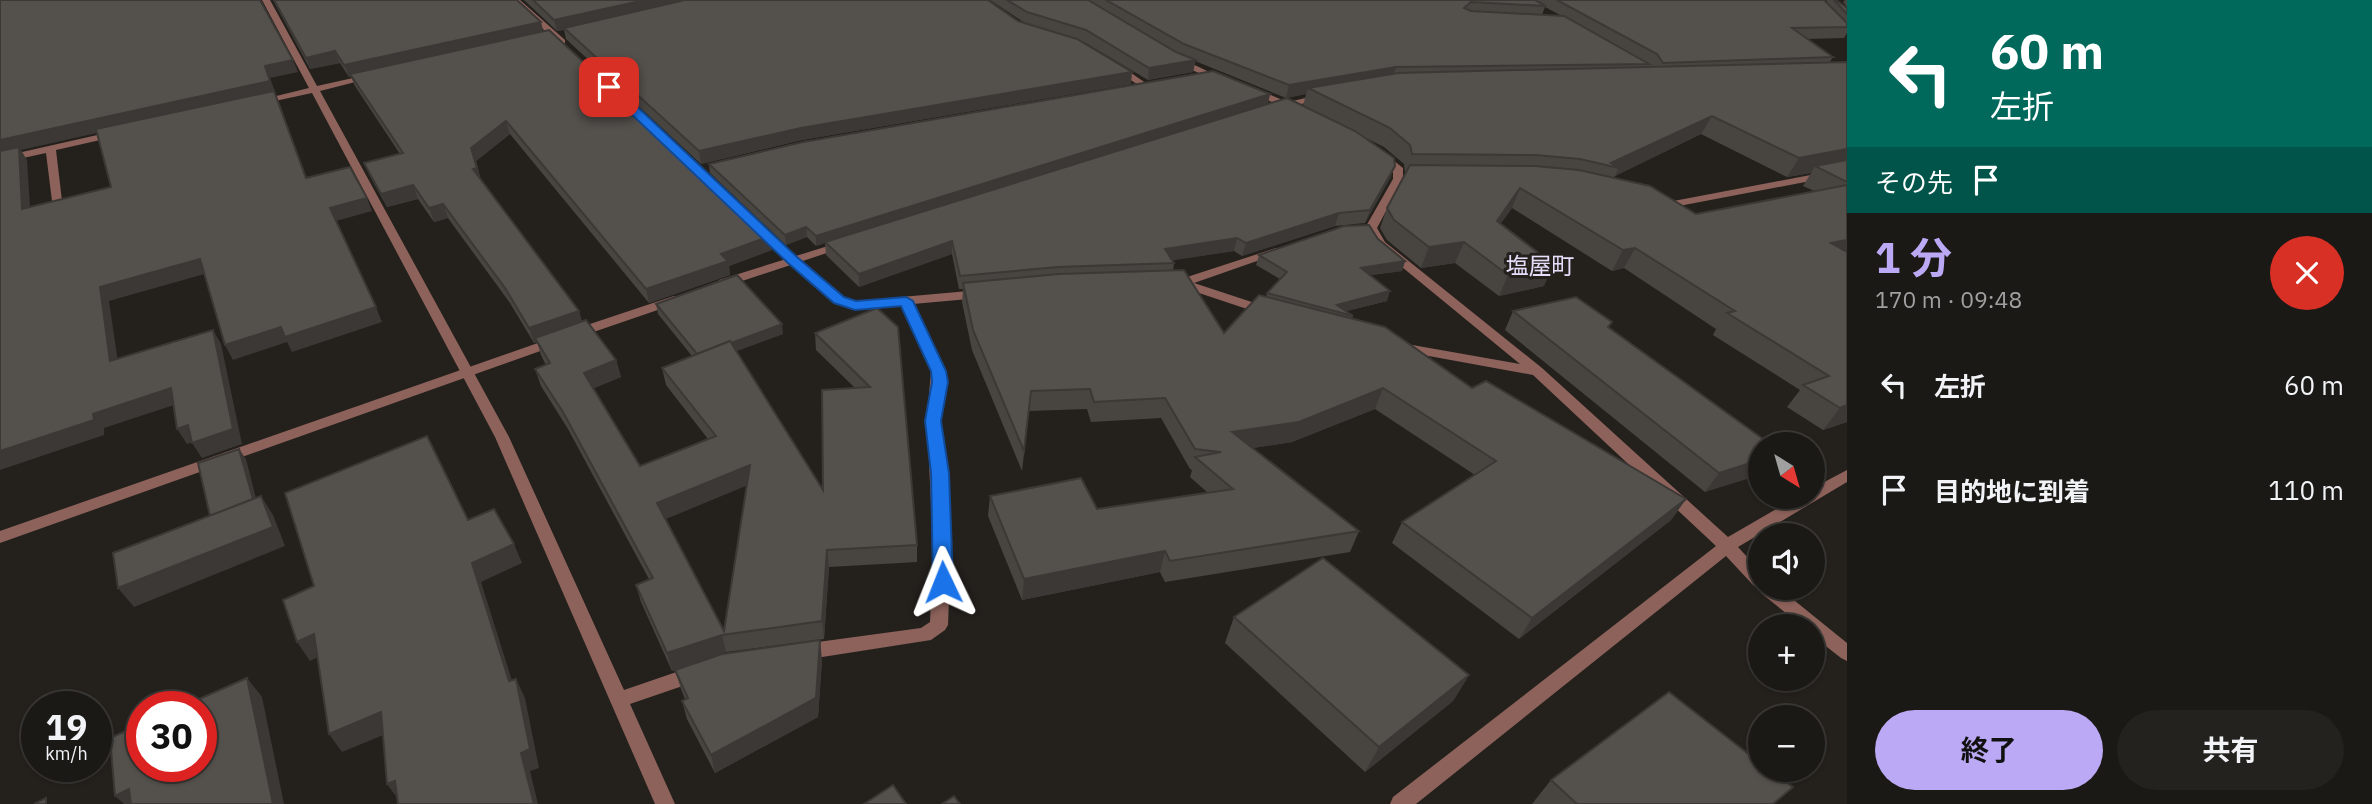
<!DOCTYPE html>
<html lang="ja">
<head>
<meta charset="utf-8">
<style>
	body { margin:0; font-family:"IBM Plex Sans","Noto Sans JP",sans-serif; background:#24221f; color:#f1f3f6; height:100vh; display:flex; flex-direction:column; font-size:26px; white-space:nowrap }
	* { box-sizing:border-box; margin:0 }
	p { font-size:23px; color:#a0a0a1 }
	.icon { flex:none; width:38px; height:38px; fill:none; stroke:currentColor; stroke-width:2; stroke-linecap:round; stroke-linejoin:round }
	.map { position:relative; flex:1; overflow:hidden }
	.details { display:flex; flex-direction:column; background:#1b1916; width:525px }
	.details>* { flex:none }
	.guide { background:#00695c; color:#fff; overflow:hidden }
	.needle { width:46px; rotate:143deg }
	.tools { position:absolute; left:1748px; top:432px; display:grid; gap:14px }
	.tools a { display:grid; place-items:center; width:77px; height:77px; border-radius:50%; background:#1b1916; box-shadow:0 2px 5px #0004,0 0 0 2px #393835; font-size:35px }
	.speed { position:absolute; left:21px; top:691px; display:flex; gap:14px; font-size:35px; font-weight:700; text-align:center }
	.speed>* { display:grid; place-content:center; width:91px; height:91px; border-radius:50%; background:#1b1916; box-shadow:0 2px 5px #0004,0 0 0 2px #393835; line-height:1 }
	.speed small { font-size:18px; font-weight:400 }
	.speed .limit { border:10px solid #d22; background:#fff; color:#111 }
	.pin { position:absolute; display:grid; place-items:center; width:60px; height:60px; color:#fff; margin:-30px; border-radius:14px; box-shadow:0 4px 10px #0006 }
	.me { position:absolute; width:77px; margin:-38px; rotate:358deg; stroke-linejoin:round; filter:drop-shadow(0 0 5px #0008) }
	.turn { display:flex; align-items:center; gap:24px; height:147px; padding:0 28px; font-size:32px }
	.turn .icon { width:91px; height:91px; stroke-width:2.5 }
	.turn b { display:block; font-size:49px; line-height:60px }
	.then { display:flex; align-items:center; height:66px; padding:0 28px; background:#0003; gap:14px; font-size:26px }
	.round { display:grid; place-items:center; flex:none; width:74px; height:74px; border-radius:37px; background:#24221f }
	.head { display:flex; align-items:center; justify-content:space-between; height:119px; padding:0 28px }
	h1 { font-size:42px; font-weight:700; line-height:52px; color:#bca9f5 }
	.primary-button { display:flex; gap:14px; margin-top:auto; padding:14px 28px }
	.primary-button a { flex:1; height:80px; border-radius:42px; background:#bca9f5; color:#111; font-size:28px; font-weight:700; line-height:80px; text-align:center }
	.primary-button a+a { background:#24221f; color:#f1f3f6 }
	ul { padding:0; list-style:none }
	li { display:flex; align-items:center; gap:21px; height:105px; padding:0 28px }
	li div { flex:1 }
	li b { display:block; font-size:26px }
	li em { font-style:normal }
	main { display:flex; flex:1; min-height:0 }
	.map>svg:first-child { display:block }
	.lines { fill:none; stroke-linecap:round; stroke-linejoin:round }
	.minor { fill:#8d625b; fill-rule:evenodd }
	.tertiary { fill:#8d625b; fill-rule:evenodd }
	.wall { fill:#484541; fill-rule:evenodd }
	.shaded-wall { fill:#3b3835 }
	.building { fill:#54504c; stroke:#3b3835; stroke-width:2; fill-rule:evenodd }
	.route { fill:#1a73e8; stroke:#114b97; stroke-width:2 }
	.labels { text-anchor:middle; stroke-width:6; stroke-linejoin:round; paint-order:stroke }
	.quarter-label { font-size:23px; fill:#e5dffc; stroke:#24211d }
</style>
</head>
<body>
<main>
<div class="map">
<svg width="1847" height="804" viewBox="0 0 1847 804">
	<rect width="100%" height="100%" fill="#24211d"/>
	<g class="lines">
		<g class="minor">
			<polygon points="262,0 270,0 317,86 371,74 375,77 320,91 509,437 624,690 694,666 700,668 703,674 700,680 630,704 675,804 655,804 495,437 312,93 261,104 256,101 309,88"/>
			<polygon points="512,0 520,0 565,40 565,44 559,44"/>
			<polygon points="1174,58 1180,58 1226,80 1219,82 1174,62"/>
			<polygon points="1115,66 1121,66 1150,86 1143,88 1115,70"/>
			<polygon points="1251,87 1297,106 1299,108 1291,110 1248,92 1246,90"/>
			<polygon points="115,131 120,134 118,136 56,150 62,201 61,203 57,204 52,201 46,153 0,163 0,157"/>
			<polygon points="1380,150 1403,168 1403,179 1377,228 1385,242 1542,368 1728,537 1797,497 1813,497 1813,488 1847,470 1847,482 1738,547 1760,571 1760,588 1779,588 1847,643 1847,661 1841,658 1813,636 1813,626 1802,626 1761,593 1759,587 1754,586 1726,556 1416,804 1390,804 1393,797 1716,546 1533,375 1396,350 1394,347 1401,343 1520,364 1374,244 1365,228 1393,179 1393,169 1375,153"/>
			<polygon points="1847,168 1847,174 1663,209 1658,206 1663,203"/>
			<polygon points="757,224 761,225 843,297 856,301 980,290 986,294 980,298 913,304 945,371 941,418 949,525 949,600 948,625 945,630 931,640 803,660 797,657 794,652 797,647 803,644 921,628 930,622 933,550 927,418 931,371 901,305 855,309 835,303 753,229 751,227"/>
			<polygon points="1276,248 1282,251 1280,253 1194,283 1270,308 1272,311 1270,314 1262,314 1181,287 1168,286 1166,283 1168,280 1181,279"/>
		</g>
		<g class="tertiary">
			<polygon points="1322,94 1325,95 1325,99 1277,109 1272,106"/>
			<polygon points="844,241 848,242 848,246 727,286 723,287 717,283 719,280"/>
			<polygon points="674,296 680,300 678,303 579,337 574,338 568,334 569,331"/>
			<polygon points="555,337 560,338 562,341 560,344 0,543 0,531"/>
		</g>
	</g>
	<g class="wall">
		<path d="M273,0H517L543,31L772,250L729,266L730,275L649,303L510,134L476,161L481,180L579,311L582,322L616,360L621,377L594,388L640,466L708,439L666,385L662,368L692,356L658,314L656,304L783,334L736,351L823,490L855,388L816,350L815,333L877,308L917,545V562L829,567L824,639L726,652L672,671L641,602L636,585L649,579L568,429L541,386L535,369L546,365L541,355L537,342L534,343L510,303L448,218L434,222L418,199L387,207L370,176L364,163L400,154L355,86L351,77H349L340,63L310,69ZM747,485L724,631L665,519Z"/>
		<path d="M524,0H988L1018,21L1025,23L990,0H1824L1826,2L1827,0H1836L1847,8V33L1844,38L1807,39L1833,57L1829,63L1847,62V422L1823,430L1787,407L1800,390L1713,335L1716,329L1624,268L1612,271L1512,208L1500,224L1544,286L1499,296L1455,263L1421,268L1387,240L1380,228L1387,208L1405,173L1404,164L1384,147L1362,136L1395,166L1390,178L1365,223L1335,226L1242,256L1234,251L1172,260L1174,263L1173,271L1224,333L1266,297L1267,293L1280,279L1256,265L1259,255L1378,239L1405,261L1402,271L1371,275L1387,301L1346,311L1353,316L1352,319L1472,388L1686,499L1671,520L1519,639L1392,543L1402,522L1475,475L1375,409L1292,442L1253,448L1359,531L1350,552L1165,582L1160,572L1022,600L988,516L990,496L1097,509L1207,492L1190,477L1192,470L1190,469L1161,418L1091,422L1087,409L1029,411L1022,471L972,350L962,302L963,289H959L952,254L859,287L826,255L825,243L816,246L807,237L786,245L710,173L709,164L1270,94L1268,103L1049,172L1303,106L1306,94L1286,98L1195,61L1193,72L1148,80L1084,42L1079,40L1131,84L802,140L701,164L566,39L564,30L557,31ZM1545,7L1562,16L1542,15ZM1701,134L1787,177L1811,173L1803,186L1814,191L1696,214L1614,178L1615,176Z"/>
		<polygon points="1845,0 1847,0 1847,7 1843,2"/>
		<polygon points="1513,311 1609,328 1770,444 1705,492 1505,330"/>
		<polygon points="1234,617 1469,675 1453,701 1365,772 1225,643"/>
		<polygon points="822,660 818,717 715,773 687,719 682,701 685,699 681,689 675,670"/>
		<polygon points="1551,780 1774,804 1532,804"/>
	</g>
	<g class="shaded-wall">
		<polygon points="645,0 696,0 557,31 554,20"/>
		<polygon points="541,22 544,34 350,74 351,77 349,77 344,65"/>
		<polygon points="335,51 340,63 310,69 306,58"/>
		<polygon points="293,60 298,72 270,78 312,191 275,93 21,150 27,160 31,222 22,209 0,154 0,140 265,66"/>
		<polygon points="1196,60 1193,72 1148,80 1149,68"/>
		<polygon points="1396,67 1392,79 1308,88 1306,94 1286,98 1289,85"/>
		<polygon points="1132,72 1131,84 802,140 701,164 699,151 801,128"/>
		<polygon points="1270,94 1268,103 816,246 816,236"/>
		<polygon points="1712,116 1701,134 1615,176 1619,168 1611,163"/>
		<polygon points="506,121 510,134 476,161 481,182 473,169 471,148"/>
		<polygon points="1847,149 1847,165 1815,166 1811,173 1787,177 1799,158"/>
		<polygon points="1395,166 1390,178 1365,223 1370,210"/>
		<polygon points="413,185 418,199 387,207 381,194"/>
		<polygon points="1520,188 1512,208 1488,241 1497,221"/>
		<polygon points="367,198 372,211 336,221 330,208"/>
		<polygon points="443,204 448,218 434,222 429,208"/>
		<polygon points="1339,213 1335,226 1242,256 1246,243"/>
		<polygon points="806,227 807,237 786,245 785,235"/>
		<polygon points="770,236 772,250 729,266 730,275 649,303 646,289 721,254"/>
		<polygon points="1237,238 1234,251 1162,262 1165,249"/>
		<polygon points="1847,240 1847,257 1831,243"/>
		<polygon points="952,241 952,254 859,287 859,274"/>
		<polygon points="1464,242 1455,263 1421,268 1429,247"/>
		<polygon points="1635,248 1624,268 1612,271 1623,250"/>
		<polygon points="200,259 208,273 109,301 120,376 110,361 100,287"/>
		<polygon points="1405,261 1402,271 1358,277 1361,268"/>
		<polygon points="1554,265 1544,286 1499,296 1508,275"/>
		<polygon points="1390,291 1387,301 1340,313 1337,305"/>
		<polygon points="376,307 382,322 292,352 287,342 233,360 225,345 281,327"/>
		<polygon points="579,311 583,326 535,338 537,342 534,343 529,328"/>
		<polygon points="782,324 783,334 700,365 698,355"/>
		<polygon points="213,330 221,344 242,444 202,458 192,443"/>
		<polygon points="616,360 621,377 589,390 584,373"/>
		<polygon points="171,388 180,403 104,428 104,435 0,470 0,451 93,414"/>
		<polygon points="1383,388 1375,409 1292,442 1227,452 1232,432"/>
		<polygon points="1847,405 1847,422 1823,430 1840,408"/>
		<polygon points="188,425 198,440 187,444 177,429"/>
		<polygon points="239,449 246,459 259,510 217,526"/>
		<polygon points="1760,460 1760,475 1705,492 1719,473"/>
		<polygon points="750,465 753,483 661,521 657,503"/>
		<polygon points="261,496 273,515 285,546 134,607 118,588"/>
		<polygon points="1686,499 1671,520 1519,639 1532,618"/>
		<polygon points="514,544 522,563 481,582 518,700 509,681 472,563"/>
		<polygon points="827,550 829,567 824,639 822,621"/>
		<polygon points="1165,551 1160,572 1022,600 1024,579"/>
		<polygon points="314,634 326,653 310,661 297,642"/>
		<polygon points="722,635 726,652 672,671 667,653"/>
		<polygon points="820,640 822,660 818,717 715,773 711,755"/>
		<polygon points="1469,675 1453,701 1365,772 1379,747"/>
		<polygon points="247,678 262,697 284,804 273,804"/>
		<polygon points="516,679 525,698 539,768 530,771 538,804 534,804 521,753"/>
		<polygon points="381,712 393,731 342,752 329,734"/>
		<polygon points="395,781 400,802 387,784"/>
		<polygon points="129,789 144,804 124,804 115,796"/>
	</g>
	<g class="building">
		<polygon points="0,0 260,0 293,60 265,66 270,81 0,140"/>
		<polygon points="274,0 517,0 541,22 344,65 335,51 306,58"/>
		<polygon points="533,0 645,0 554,20"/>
		<polygon points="685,0 988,0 1018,21 1077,39 1132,72 801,128 699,151 564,28"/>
		<polygon points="1007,0 1088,0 1176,52 1196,60 1149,68 1086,30 1027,12"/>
		<polygon points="1106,0 1535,0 1546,6 1471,2 1464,8 1471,11 1564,16 1649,64 1396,67 1289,85 1184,44"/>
		<polygon points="1557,0 1824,0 1847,23 1847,27 1792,28 1833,57 1663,63 1657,54"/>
		<polygon points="1834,0 1836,0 1847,8 1847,14"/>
		<polygon points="549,30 770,236 721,254 728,261 646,289 506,121 471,148 477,168 473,169 579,311 529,328 505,288 443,204 429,208 413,185 381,194 364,163 403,153 350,74"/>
		<polygon points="1847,62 1847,149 1799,158 1712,116 1611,163 1619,168 1580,159 1535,155 1412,154 1410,145 1390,128 1308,88 1398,73"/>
		<polygon points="1213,71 1270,94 816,236 806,227 785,235 709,164 803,142"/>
		<polygon points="274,91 306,178 350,167 367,198 330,208 376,307 285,337 281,327 225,345 200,259 100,287 110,361 213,330 233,429 192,443 188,425 177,429 171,388 93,414 94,420 0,451 0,151 19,147 22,209 111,187 96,129"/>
		<polygon points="1287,98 1355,131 1394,158 1395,166 1370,210 1339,213 1246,243 1237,238 1165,249 1174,263 1058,267 960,276 952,241 859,274 825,242"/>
		<polygon points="1847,160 1847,182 1815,166"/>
		<polygon points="1410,165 1535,166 1579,170 1650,186 1696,214 1847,185 1847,240 1831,243 1847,252 1847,405 1840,408 1803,385 1829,376 1727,313 1735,311 1635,248 1623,250 1520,188 1497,221 1554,265 1508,275 1464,242 1429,247 1394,220 1387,208"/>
		<polygon points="1369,225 1378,239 1405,261 1361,268 1390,291 1337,305 1353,316 1267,293 1287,272 1259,255 1344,226"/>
		<polygon points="1184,270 1224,333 1259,295 1385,327 1472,388 1486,381 1686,499 1532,618 1402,522 1496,461 1383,388 1299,422 1232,432 1359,531 1170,561 1165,551 1024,579 990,496 1081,478 1097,509 1233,489 1195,457 1221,452 1195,449 1165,398 1094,402 1090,389 1031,391 1024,451 973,330 963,283 1059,274"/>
		<polygon points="737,275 782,324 731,343 730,341 697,354 656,304"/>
		<polygon points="1576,297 1612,322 1608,327 1770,444 1760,444 1760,460 1719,473 1513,311"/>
		<path d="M877,308L898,327L917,545L827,550L822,621L722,635L667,653L636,585L653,578L563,412L535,369L550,363L535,338L586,320L616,360L584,373L640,466L716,436L662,368L730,341L823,490L822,390L870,387L815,333ZM750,465L724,631L657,503Z"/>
		<polygon points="427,436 468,520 494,509 514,544 472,563 509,681 516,679 530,749 521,753 534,804 398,804 395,781 387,784 381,712 329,734 314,634 297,642 283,600 314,586 285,493"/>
		<polygon points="239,449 253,499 210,516 198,463"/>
		<polygon points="261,496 273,527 118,588 113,553"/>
		<polygon points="1323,558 1469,675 1379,747 1234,617"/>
		<polygon points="820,640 816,698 711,755 682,701 688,698 675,670 722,654"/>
		<polygon points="247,678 273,804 131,804 129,789 115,796 110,738 142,724 142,766 201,766 201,707 181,707"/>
		<polygon points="1669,692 1760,763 1760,770 1770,770 1793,787 1773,804 1577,804 1551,780"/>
		<polygon points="893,785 906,804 864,804"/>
		<polygon points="954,796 960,804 942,804"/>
		<polygon points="46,798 46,804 34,804"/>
	</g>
	<polygon class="route" points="605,84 613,84 797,257 844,297 856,301 906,297 913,301 946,371 948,382 941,421 949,473 953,582 950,587 936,587 933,582 931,473 925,421 932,382 931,371 901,306 855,310 834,303 788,263 605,89"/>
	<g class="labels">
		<g class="quarter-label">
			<text x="1540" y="274">塩屋町</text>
		</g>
	</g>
</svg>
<div class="tools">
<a><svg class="needle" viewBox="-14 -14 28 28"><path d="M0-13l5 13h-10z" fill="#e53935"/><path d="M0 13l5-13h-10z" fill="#a0a0a1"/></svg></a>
<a><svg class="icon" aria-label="sound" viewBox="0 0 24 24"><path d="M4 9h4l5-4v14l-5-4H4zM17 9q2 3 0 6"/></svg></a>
<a>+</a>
<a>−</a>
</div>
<div class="speed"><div>19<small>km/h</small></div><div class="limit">30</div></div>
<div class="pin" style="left:609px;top:87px;background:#d93025"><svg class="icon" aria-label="arrive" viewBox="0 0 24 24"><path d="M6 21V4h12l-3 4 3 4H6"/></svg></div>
<svg class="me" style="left:943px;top:582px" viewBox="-20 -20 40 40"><path d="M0-17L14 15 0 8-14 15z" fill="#1a73e8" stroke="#fff" stroke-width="4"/></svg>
</div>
<section class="details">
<div class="guide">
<div class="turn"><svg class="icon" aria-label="left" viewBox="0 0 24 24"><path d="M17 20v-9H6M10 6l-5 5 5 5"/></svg><div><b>60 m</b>左折</div></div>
<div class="then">その先<svg class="icon" aria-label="arrive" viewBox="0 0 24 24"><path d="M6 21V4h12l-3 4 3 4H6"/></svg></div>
</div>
<div class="head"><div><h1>1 分</h1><p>170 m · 09:48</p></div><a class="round" style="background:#d93025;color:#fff"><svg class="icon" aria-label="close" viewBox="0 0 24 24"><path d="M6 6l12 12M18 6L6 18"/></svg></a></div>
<ul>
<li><svg class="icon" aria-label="left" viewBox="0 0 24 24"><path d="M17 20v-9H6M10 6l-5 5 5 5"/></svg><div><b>左折</b></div><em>60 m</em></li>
<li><svg class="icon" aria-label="arrive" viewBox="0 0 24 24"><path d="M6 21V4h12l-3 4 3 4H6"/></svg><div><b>目的地に到着</b></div><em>110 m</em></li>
</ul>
<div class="primary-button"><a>終了</a><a>共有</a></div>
</section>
</main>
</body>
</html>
